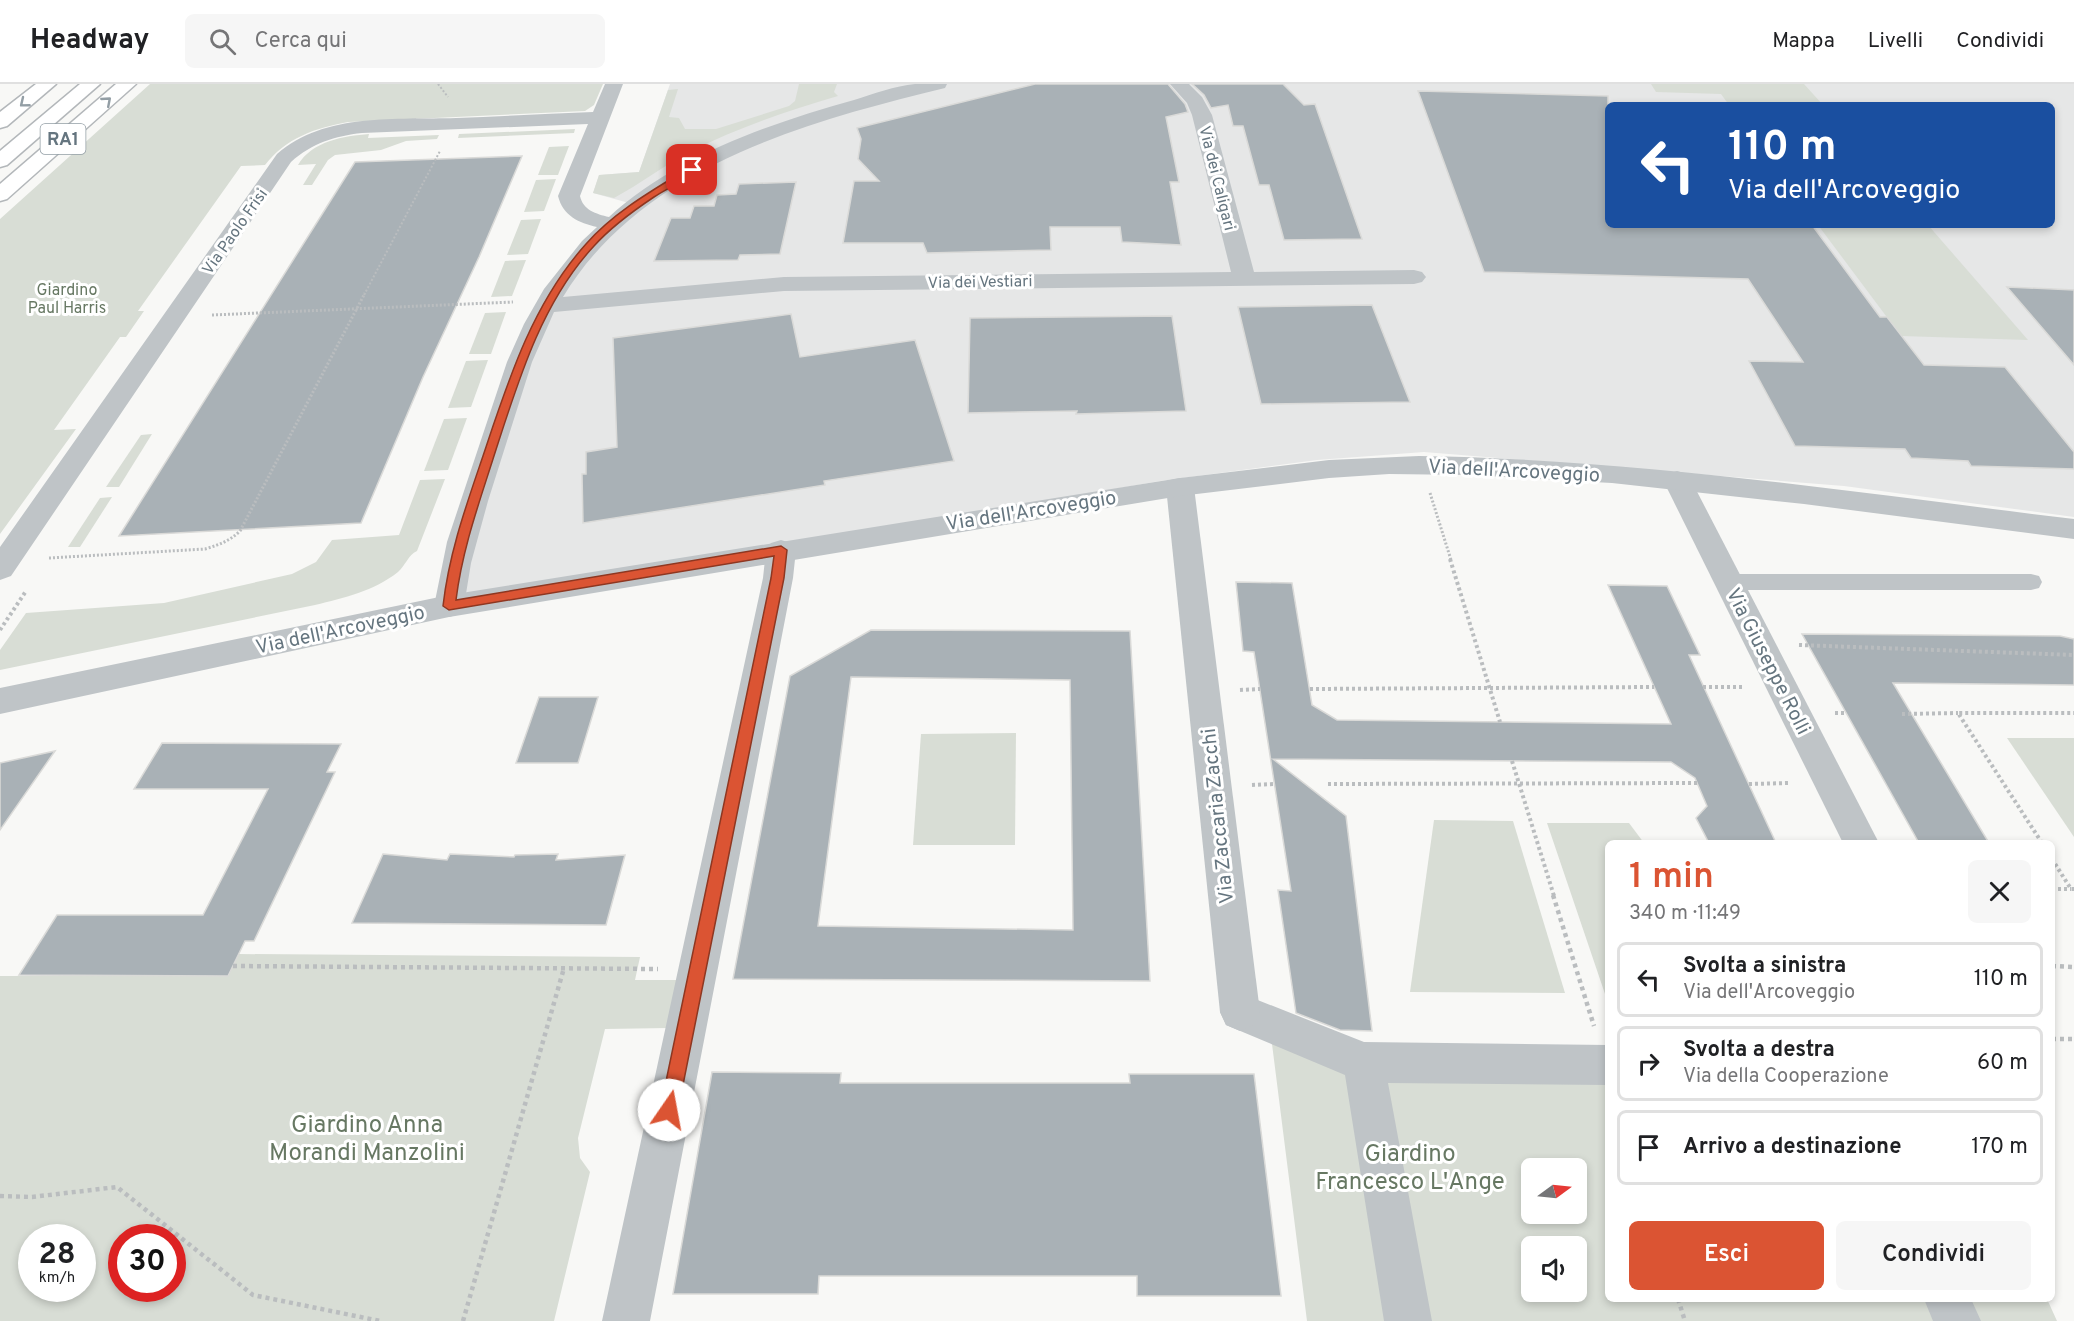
<!DOCTYPE html>
<html lang="it">
<head>
<meta charset="utf-8">
<style>
	body { margin:0; font-family:Overpass,sans-serif; background:#f6f6f6; color:#202124; height:100vh; display:flex; flex-direction:column; font-size:22px; white-space:nowrap }
	* { box-sizing:border-box; margin:0 }
	p { font-size:20px; color:#757577 }
	.icon { flex:none; width:33px; height:33px; fill:none; stroke:currentColor; stroke-width:2; stroke-linecap:round; stroke-linejoin:round }
	.map { position:relative; flex:1; overflow:hidden }
	.drawer { position:absolute; left:1605px; top:756px; width:450px; height:462px; display:flex; flex-direction:column; background:#fff; border-radius:9px; box-shadow:0 3px 9px #0003 }
	.drawer>* { flex:none }
	.top-card { position:absolute; left:1605px; top:18px; width:450px; height:126px; border-radius:9px; box-shadow:0 3px 9px #0003; background:#1a4fa0; color:#fff; overflow:hidden }
	.needle { width:39px; rotate:75deg }
	.controls { position:absolute; left:1521px; top:1074px; display:grid; gap:12px }
	.controls a { display:grid; place-items:center; width:66px; height:66px; border-radius:9px; background:#fff; box-shadow:0 3px 9px #0003; font-size:30px }
	.speed { position:absolute; left:18px; top:1140px; display:flex; gap:12px; font-size:30px; font-weight:700; text-align:center }
	.speed>* { display:grid; place-content:center; width:78px; height:78px; border-radius:50%; background:#fff; box-shadow:0 3px 9px #0003; line-height:1 }
	.speed small { font-size:15px; font-weight:400 }
	.speed .limit { border:9px solid #d22; background:#fff; color:#111 }
	.pin { position:absolute; display:grid; place-items:center; width:51px; height:51px; color:#fff; margin:-26px; border-radius:12px; box-shadow:0 3px 9px #0006 }
	.me { position:absolute; width:66px; margin:-33px; rotate:12deg; stroke-linejoin:round; filter:drop-shadow(0 0 4px #0008) }
	.turn { display:flex; align-items:center; gap:21px; height:126px; padding:0 24px; font-size:27px }
	.turn .icon { width:78px; height:78px; stroke-width:2.5 }
	.turn b { display:block; font-size:42px; line-height:51px }
	.round { display:grid; place-items:center; flex:none; width:63px; height:63px; border-radius:9px; background:#f6f6f6 }
	.headline { display:flex; align-items:center; justify-content:space-between; height:102px; padding:0 24px }
	h1 { font-size:36px; font-weight:600; line-height:45px; color:#db5433 }
	.action { display:flex; gap:12px; margin-top:auto; padding:12px 24px }
	.action a { flex:1; height:69px; border-radius:9px; background:#db5433; color:#fff; font-size:24px; font-weight:600; line-height:69px; text-align:center }
	.action a+a { background:#f6f6f6; color:#202124 }
	ul { padding:0; list-style:none }
	li { display:flex; align-items:center; gap:18px; height:75px; margin:0 12px 9px; padding:0 12px; border:3px solid #e0e0e0; border-radius:9px }
	li div { flex:1 }
	li b { display:block; font-size:22px }
	li em { font-style:normal }
	header { display:flex; align-items:center; gap:36px; box-sizing:border-box; height:84px; padding:0 30px; background:#fff; border-bottom:2px solid #e0e0e0 }
	header strong { font-size:28px }
	nav { display:flex; gap:33px; margin-inline-start:auto; font-size:21px }
	.search { width:420px; height:54px; background:#f6f6f6; display:flex; align-items:center; gap:15px; box-sizing:border-box; padding:0 21px; border-radius:9px; color:#757577; font-size:22px }
	.map>svg:first-child { display:block }
	.built { fill:#e6e7e7; fill-rule:evenodd }
	.green { fill:#d8ddd5; fill-rule:evenodd }
	.building { fill:#a9b1b6; stroke:#dadad8; stroke-width:1.5; fill-rule:evenodd }
	.lines { fill:none; stroke-linecap:round; stroke-linejoin:round }
	.motorway-casing { stroke:#b3b7ba; stroke-width:3 }
	.path-far3 { stroke:#babdbf; stroke-width:2; stroke-dasharray:2 2; stroke-linecap:butt }
	.path-far2 { stroke:#babdbf; stroke-width:3; stroke-dasharray:2 2; stroke-linecap:butt }
	.path-far1 { stroke:#babdbf; stroke-width:4; stroke-dasharray:3 3; stroke-linecap:butt }
	.path { stroke:#babdbf; stroke-width:4.5; stroke-dasharray:4 4; stroke-linecap:butt }
	.service { fill:#bfc4c7; fill-rule:evenodd }
	.pedestrian { fill:#bfc4c7; fill-rule:evenodd }
	.minor { fill:#bfc4c7; fill-rule:evenodd }
	.tertiary { fill:#bfc4c7; fill-rule:evenodd }
	.motorway { fill:#fff; fill-rule:evenodd }
	.oneway { stroke:#939ea5 }
	.route { fill:#db5433; stroke:#8e3721; stroke-width:1.5 }
	.labels { text-anchor:middle; stroke-width:6; stroke-linejoin:round; paint-order:stroke }
	.far-street-label { font-size:16px; fill:#65757f; stroke:#fff }
	.far-park-label { font-size:16px; fill:#677863; stroke:#fff }
	.shield { fill:#fff; stroke:#939ea5; stroke-width:1.5 }
	.shield-label { font-size:18px; font-weight:bold; fill:#65757f }
	.street-label { font-size:20px; fill:#65757f; stroke:#fff }
	.near-park-label { font-size:24px; fill:#677863; stroke:#fff }
</style>
</head>
<body>
<header>
<strong>Headway</strong>
<div class="search"><svg class="icon" aria-label="search" viewBox="0 0 24 24"><circle cx="10" cy="10" r="6"/><path d="M15 15l6 6"/></svg>Cerca qui</div>
<nav><a>Mappa</a><a>Livelli</a><a>Condividi</a></nav>
</header>
<div class="map">
<svg width="2074" height="1237" viewBox="0 0 2074 1237">
	<rect width="100%" height="100%" fill="#f8f8f6"/>
	<path class="built" d="M670,0H2074V433L1844,402L1424,368L1317,376L1160,397L449,522L546,222L636,121L593,109L599,91L639,88ZM1608,21H2052V141H1608Z"/>
	<g class="green">
		<path d="M150,0H603L594,21L585,27L348,38C315,44 286,54 265,81L241,82L138,227H144L126,253H120L54,346L76,345L0,450V135Z"/>
		<path d="M799,0H837L834,8L838,12C787,27 737,44 690,68C663,82 640,100 614,114L593,109L599,91L639,88L668,6L678,5L669,33L679,34L685,45H716L789,22L795,17Z"/>
		<polygon points="1651,0 1804,0 1823,21 1729,21 1721,10 1656,8"/>
		<polygon points="575,45 574,49 458,54 459,50"/>
		<path d="M369,50L368,54L439,51L437,55L406,57L381,66L335,71L328,76L312,101H303L316,80L298,81C312,57 344,52 369,50Z"/>
		<polygon points="569,62 558,91 538,91 549,63"/>
		<polygon points="556,95 544,127 524,128 536,96"/>
		<polygon points="541,135 528,170 507,171 521,136"/>
		<polygon points="1818,141 1928,141 2028,256 1901,252"/>
		<polygon points="526,176 512,212 491,213 505,177"/>
		<polygon points="506,228 491,270 469,270 485,229"/>
		<polygon points="488,276 471,323 448,324 466,277"/>
		<polygon points="467,334 448,386 424,387 444,335"/>
		<polygon points="152,350 119,403 106,403 141,351"/>
		<path d="M445,395L417,467C408,471 406,481 398,488C374,507 344,514 315,521L0,586V566L26,529L164,519L292,490L316,478L332,456L399,451L420,396Z"/>
		<polygon points="112,413 80,463 68,463 100,414"/>
		<polygon points="1016,649 1015,761 913,761 921,650"/>
		<polygon points="2007,654 2074,654 2074,753"/>
		<polygon points="1434,736 1513,737 1565,909 1410,908"/>
		<polygon points="1547,739 1629,739 1644,759 1608,759 1608,910 1605,910"/>
		<path d="M239,870L640,873L635,896H678L668,944L605,945L578,1054L580,1074L590,1088L554,1237H0V892H228ZM32,1154H82V1204H32ZM122,1154H172V1204H122Z"/>
		<path d="M1272,960L1608,963V1215H2047L2057,1237H1307ZM1532,1084H1576V1130H1532ZM1532,1162H1576V1208H1532Z"/>
	</g>
	<g class="building">
		<polygon points="1035,0 1168,0 1185,20 1188,28 1166,33 1179,98 1170,98 1181,161 1122,158 1120,143 1050,143 1051,166 927,169 923,159 843,159 854,97 879,97 858,75 861,55 857,44"/>
		<polygon points="1192,0 1283,0 1304,21 1315,20 1362,155 1284,156 1269,101 1259,101 1243,42 1233,42 1228,21 1211,24 1204,11"/>
		<polygon points="1418,7 1608,12 1608,141 1812,141 1880,233 1887,233 1924,281 2005,283 2074,368 2074,385 1971,382 1968,377 1911,374 1905,365 1795,362 1749,277 1803,278 1748,195 1484,188"/>
		<polygon points="522,72 479,173 423,293 361,439 119,452 355,78"/>
		<polygon points="796,98 780,170 740,171 738,176 654,177 671,134 690,134 694,122 714,122 717,111 736,110 739,100"/>
		<polygon points="2007,203 2074,206 2074,281"/>
		<polygon points="1372,221 1410,318 1261,320 1238,223"/>
		<polygon points="791,230 800,273 915,256 954,377 824,397 825,401 583,439 582,390 586,390 586,368 617,363 613,254"/>
		<polygon points="1172,232 1186,327 1076,330 1077,327 968,329 970,234"/>
		<polygon points="1236,498 1292,499 1312,621 1337,636 1671,640 1608,501 1667,502 1700,571 1689,571 1776,759 1709,759 1696,734 1707,722 1695,694 1671,678 1273,675 1346,732 1372,947 1340,946 1296,929 1278,806 1291,807 1254,568 1243,567"/>
		<path d="M871,546L1130,547L1150,897L733,895L790,592ZM851,593L1070,596L1073,846L818,842Z"/>
		<polygon points="1802,550 2060,552 2074,555 2074,601 1893,599 1989,759 1919,759"/>
		<polygon points="539,613 598,613 578,679 516,679"/>
		<polygon points="162,659 341,660 327,688 335,688 254,857 245,857 228,892 19,891 57,831 203,831 268,705 134,705"/>
		<polygon points="55,667 0,746 0,679"/>
		<polygon points="383,770 447,776 450,770 514,773 515,771 558,770 556,776 625,771 606,841 352,839"/>
		<polygon points="712,988 841,989 840,999 1130,999 1129,990 1254,990 1281,1212 1137,1212 1137,1192 819,1192 818,1210 673,1210"/>
	</g>
	<g class="lines">
		<defs>
			<g id="motorway">
				<polygon points="36,0 56,0 7,42 0,44 0,28"/>
				<polygon points="80,0 100,0 7,81 0,83 0,67"/>
				<polygon points="116,0 136,0 7,115 0,117 0,100"/>
			</g>
		</defs>
		<use href="#motorway" class="motorway-casing"/>
		<g class="path-far3">
			<polyline points="438,0 448,13"/>
			<polyline points="364,211 440,67"/>
		</g>
		<g class="path-far2">
			<polyline points="212,231 513,218"/>
			<polyline points="1430,409 1451,476"/>
			<path d="M49,474L205,465C218,461 230,457 240,447L365,209"/>
		</g>
		<g class="path-far1">
			<polyline points="1450,475 1500,638"/>
			<polyline points="0,546 26,507"/>
			<polyline points="1799,561 2074,571"/>
			<polyline points="1703,603 1742,603"/>
			<polyline points="1310,605 1654,603"/>
			<polyline points="1240,606 1260,605"/>
			<polyline points="1835,629 1846,629"/>
			<polyline points="1902,630 1958,629"/>
			<polyline points="1512,677 1554,812"/>
			<polyline points="1328,700 1697,699"/>
			<polyline points="1749,700 1790,699"/>
			<polyline points="1252,701 1275,700"/>
			<polyline points="2042,759 1958,629 2074,629"/>
			<polyline points="2052,775 2071,805 2074,805"/>
			<polyline points="2052,805 2071,805"/>
		</g>
		<g class="path">
			<polyline points="1553,811 1594,942"/>
			<polyline points="233,882 658,885"/>
			<polyline points="2052,882 2074,883"/>
			<polyline points="2052,955 2074,955"/>
			<polyline points="0,1112 32,1113 117,1103 253,1211 380,1237"/>
			<polyline points="1678,1215 1685,1237"/>
			<polyline points="463,1237 564,884"/>
		</g>
		<polygon class="service" points="1729,490 2031,490 2039,492 2042,498 2039,504 2031,506 1729,506 1721,504 1718,498 1721,492"/>
		<g class="pedestrian">
			<polygon points="1240,909 1364,958 1608,961 1608,1001 1388,999 1432,1237 1384,1237 1345,991 1226,941 1220,928 1226,915"/>
			<polygon points="1924,1215 1971,1215 1981,1237 1933,1237"/>
		</g>
		<g class="minor">
			<path d="M605,0H623L580,112C583,126 596,130 609,133C676,72 768,40 854,16C873,10 895,2 915,0C926,0 937,0 947,0L945,4C806,38 642,82 563,213L784,193L1231,188L1192,31L1187,19L1170,0H1189L1202,13L1212,31L1254,188L1414,186L1422,188L1426,193L1422,198L1414,200L784,207L554,228L532,278L488,417L471,479L464,522L460,530L449,533L438,530L434,522L447,458L507,278L524,240L544,205L582,157L597,143C579,139 563,132 558,112L588,40L362,49C335,52 312,59 291,78L11,492L0,496V463L277,70C325,28 397,36 456,34C502,32 547,30 593,28Z"/>
			<polygon points="1677,387 1687,390 1691,396 1879,759 1843,759 1663,396 1667,390"/>
			<polygon points="1180,394 1190,396 1194,403 1260,928 1254,941 1240,947 1226,941 1220,928 1166,403 1170,396"/>
			<polygon points="781,456 791,459 796,466 793,494 650,1237 602,1237 763,494 766,466 771,459"/>
		</g>
		<path class="tertiary" d="M1419,372C1639,375 1856,409 2074,435V455L1804,420L1612,399L1467,391L1389,390L1329,394L1180,412L449,533L0,630V604L449,511L1180,394L1329,376Z"/>
		<use href="#motorway" class="motorway"/>
	</g>
	<defs><path id="oneway-chevron" d="M-2-3.5L2.5 0L-2 3.5" fill="none" stroke-width="1.6" stroke-linecap="round" stroke-linejoin="round" transform="scale(1.5)"/></defs>
	<g class="oneway">
		<use href="#oneway-chevron" transform="translate(107 17) rotate(-41)"/>
		<use href="#oneway-chevron" transform="translate(24 19) rotate(141)"/>
	</g>
	<path class="route" d="M689,84L696,86C685,97 668,104 654,113C633,127 611,143 594,162C540,220 517,301 493,375C478,422 462,467 456,516L781,462L787,466L784,494L678,1026L675,1032L669,1035L663,1032L660,1026L771,494L774,472L449,526L443,522C449,469 466,422 483,372C508,297 532,220 586,160C614,128 653,106 689,84Z"/>
	<g class="labels">
		<g class="far-street-label">
			<text transform="translate(1218 94) rotate(76)" y="6">Via dei Caligari</text>
			<text transform="translate(234 147) rotate(-55)" y="6">Via Paolo Frisi</text>
			<text transform="translate(980 197) rotate(-1)" y="6">Via dei Vestiari</text>
		</g>
		<g class="far-park-label">
			<text x="67" y="211">Giardino<tspan x="67" dy="18">Paul Harris</tspan></text>
		</g>
		<rect class="shield" x="40.5" y="40" width="45" height="30" rx="4.5"/>
		<g class="shield-label">
			<text x="63" y="61">RA1</text>
		</g>
		<g class="street-label">
			<text transform="translate(1514 386) rotate(3)" y="7">Via dell'Arcoveggio</text>
			<text transform="translate(1031 426) rotate(-9)" y="7">Via dell'Arcoveggio</text>
			<text transform="translate(340 545) rotate(-12)" y="7">Via dell'Arcoveggio</text>
			<text transform="translate(1769 577) rotate(63)" y="7">Via Giuseppe Rolli</text>
			<text transform="translate(1217 732) rotate(-96)" y="7">Via Zaccaria Zacchi</text>
		</g>
		<g class="near-park-label">
			<text x="367" y="1048">Giardino Anna<tspan x="367" dy="28">Morandi Manzolini</tspan></text>
			<text x="1410" y="1077">Giardino<tspan x="1410" dy="28">Francesco L'Ange</tspan></text>
		</g>
	</g>
</svg>
<div class="controls">
<a><svg class="needle" viewBox="-14 -14 28 28"><path d="M0-13l5 13h-10z" fill="#e53935"/><path d="M0 13l5-13h-10z" fill="#757577"/></svg></a>
<a><svg class="icon" aria-label="sound" viewBox="0 0 24 24"><path d="M4 9h4l5-4v14l-5-4H4zM17 9q2 3 0 6"/></svg></a>
</div>
<div class="speed"><div>28<small>km/h</small></div><div class="limit">30</div></div>
<div class="pin" style="left:692px;top:86px;background:#d93025"><svg class="icon" aria-label="arrive" viewBox="0 0 24 24"><path d="M6 21V4h12l-3 4 3 4H6"/></svg></div>
<svg class="me" style="left:669px;top:1026px" viewBox="-20 -20 40 40"><circle r="19" fill="#fff"/><path d="M0-13L10 11 0 6-10 11z" fill="#db5433"/></svg>
<div class="top-card">
<div class="turn"><svg class="icon" aria-label="left" viewBox="0 0 24 24"><path d="M17 20v-9H6M10 6l-5 5 5 5"/></svg><div><b>110 m</b>Via dell'Arcoveggio</div></div>
</div>
<section class="drawer">
<div class="headline"><div><h1>1 min</h1><p>340 m · 11:49</p></div><a class="round"><svg class="icon" aria-label="close" viewBox="0 0 24 24"><path d="M6 6l12 12M18 6L6 18"/></svg></a></div>
<ul>
<li><svg class="icon" aria-label="left" viewBox="0 0 24 24"><path d="M17 20v-9H6M10 6l-5 5 5 5"/></svg><div><b>Svolta a sinistra</b><p>Via dell'Arcoveggio</p></div><em>110 m</em></li>
<li><svg class="icon" aria-label="right" viewBox="0 0 24 24"><path d="M7 20v-9h11M14 6l5 5-5 5"/></svg><div><b>Svolta a destra</b><p>Via della Cooperazione</p></div><em>60 m</em></li>
<li><svg class="icon" aria-label="arrive" viewBox="0 0 24 24"><path d="M6 21V4h12l-3 4 3 4H6"/></svg><div><b>Arrivo a destinazione</b></div><em>170 m</em></li>
</ul>
<div class="action"><a>Esci</a><a>Condividi</a></div>
</section>
</div>
</body>
</html>
